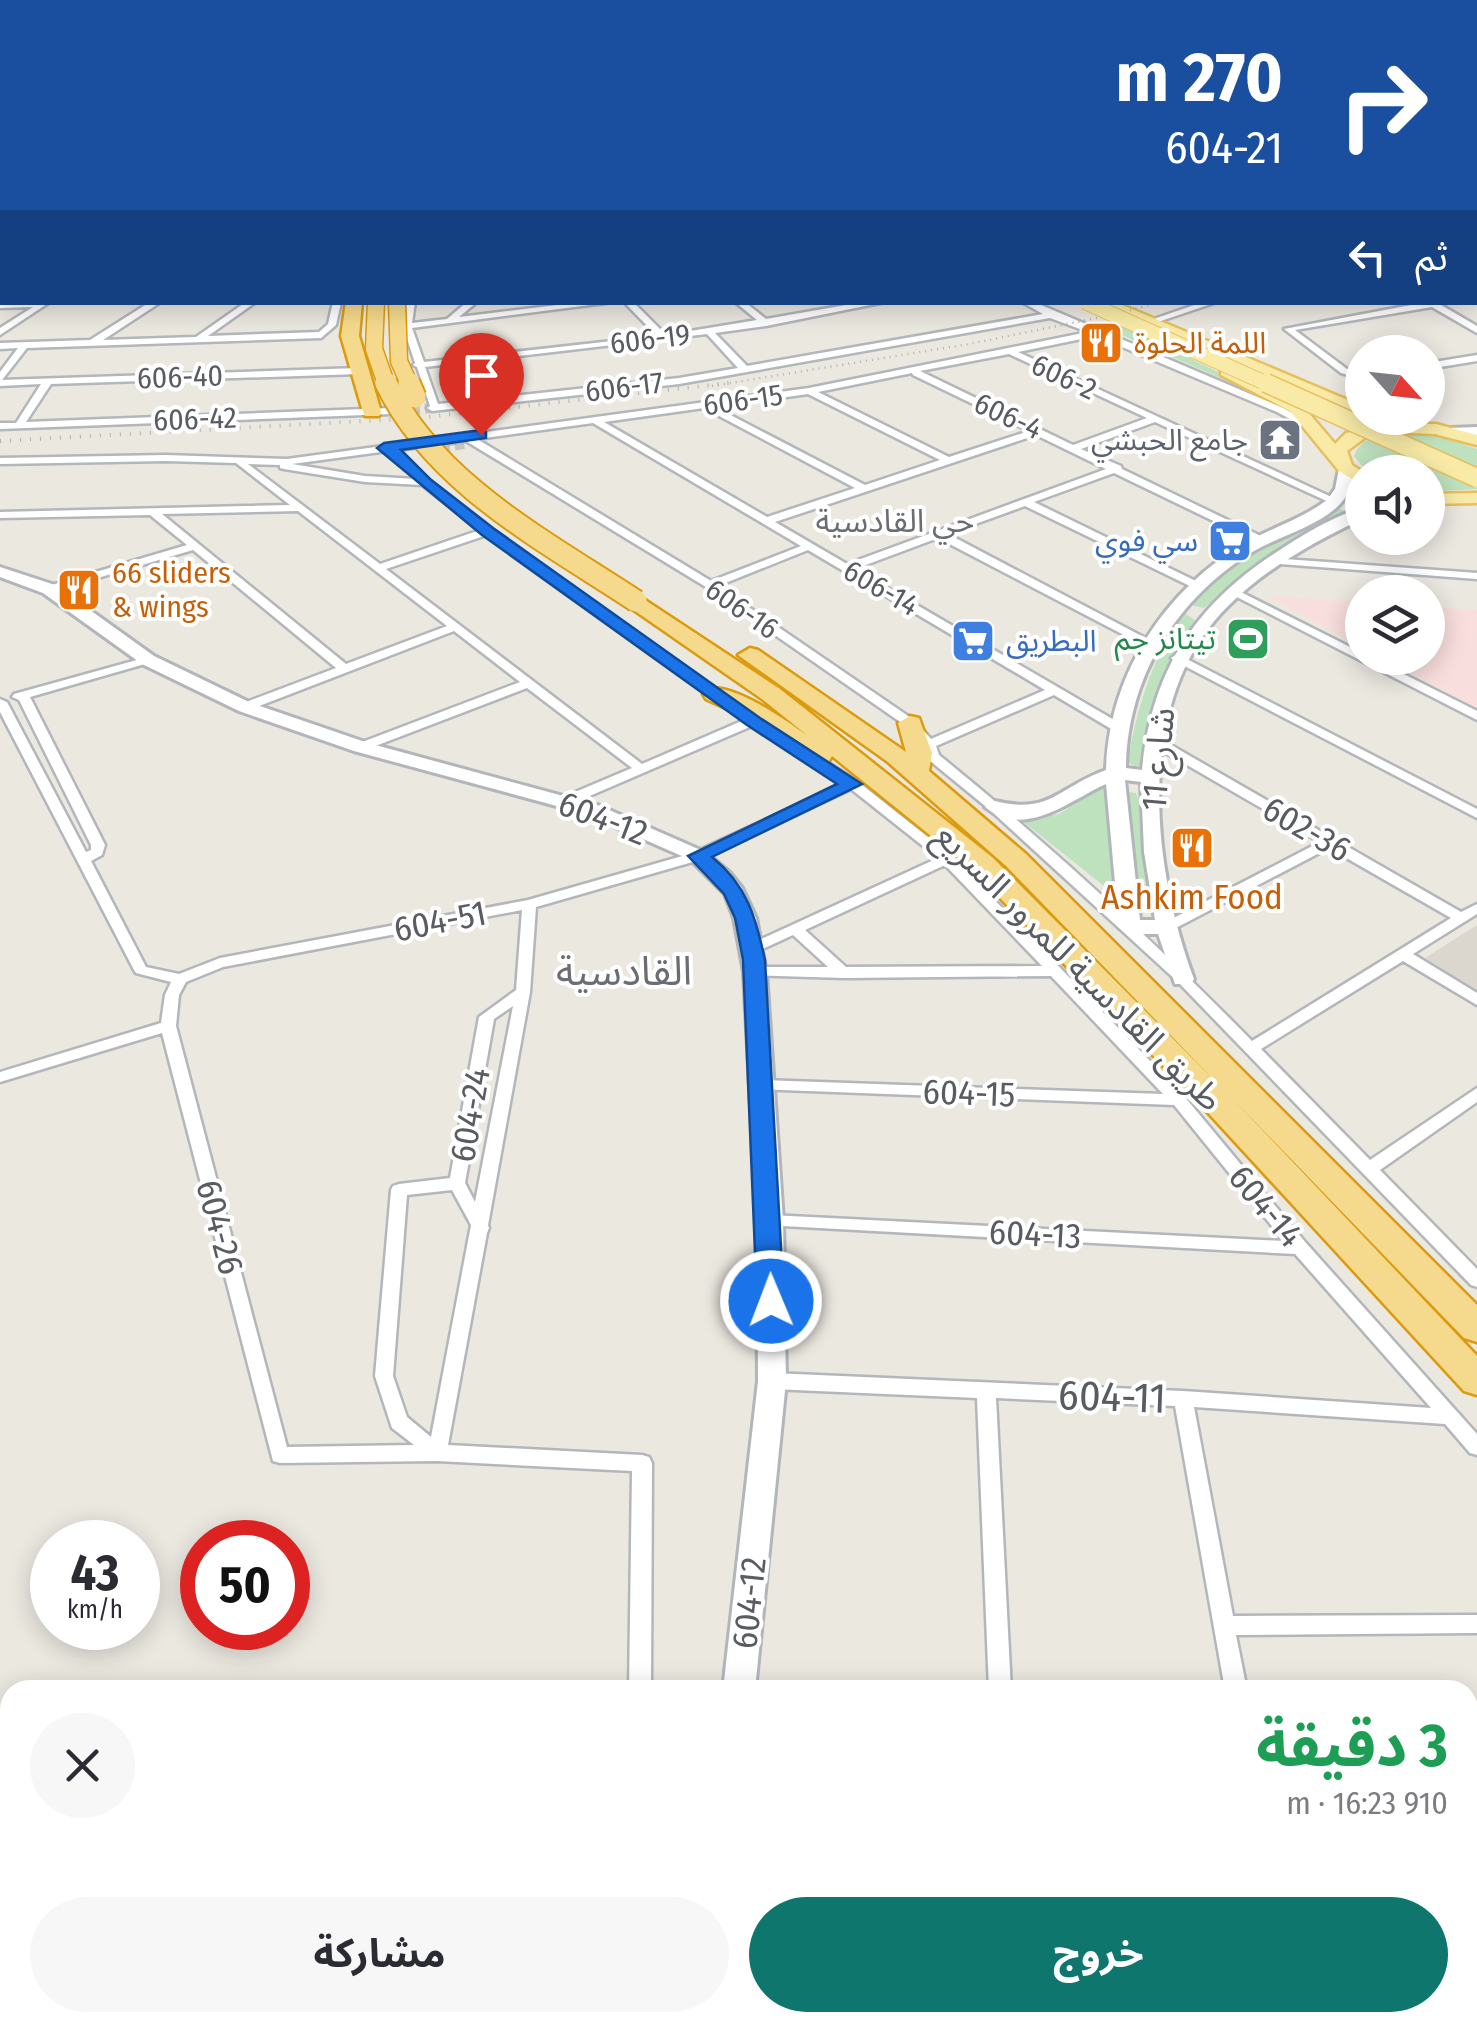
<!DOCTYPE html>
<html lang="ar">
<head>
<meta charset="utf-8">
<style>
	body { margin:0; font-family:"Fira Sans Condensed","Noto Sans Arabic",sans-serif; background:#f7f7f7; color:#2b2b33; direction:rtl; height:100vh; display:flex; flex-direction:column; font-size:38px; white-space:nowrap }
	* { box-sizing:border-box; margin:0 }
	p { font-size:32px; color:#7c7c81 }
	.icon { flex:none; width:55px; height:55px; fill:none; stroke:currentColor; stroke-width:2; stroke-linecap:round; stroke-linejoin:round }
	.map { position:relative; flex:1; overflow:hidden; direction:ltr }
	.drawer { position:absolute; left:0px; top:1680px; width:1478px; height:352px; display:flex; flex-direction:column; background:#fff; border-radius:30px 30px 0 0; box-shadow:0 5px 25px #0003; direction:rtl }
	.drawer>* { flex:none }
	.hud { position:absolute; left:0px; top:0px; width:1478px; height:305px; box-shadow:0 5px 25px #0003; direction:rtl; background:#1a4fa0; color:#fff; overflow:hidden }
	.needle { width:65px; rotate:117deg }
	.buttons { position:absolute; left:1345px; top:335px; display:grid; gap:20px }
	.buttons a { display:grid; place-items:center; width:100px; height:100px; border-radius:50%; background:#fff; box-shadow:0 5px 25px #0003; font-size:50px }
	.speed { position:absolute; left:30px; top:1520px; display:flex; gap:20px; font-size:50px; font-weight:700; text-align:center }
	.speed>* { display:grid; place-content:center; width:130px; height:130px; border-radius:50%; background:#fff; box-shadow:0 5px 25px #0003; line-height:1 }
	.speed small { font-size:25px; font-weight:400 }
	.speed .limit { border:15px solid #d22; background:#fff; color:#111 }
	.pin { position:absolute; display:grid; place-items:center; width:85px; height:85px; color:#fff; margin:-102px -42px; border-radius:50% 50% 50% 0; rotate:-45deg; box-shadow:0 0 10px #0007 }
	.pin .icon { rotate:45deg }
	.me { position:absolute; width:110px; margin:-55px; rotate:359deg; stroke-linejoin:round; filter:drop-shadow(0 0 8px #0008) }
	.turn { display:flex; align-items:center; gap:35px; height:210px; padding:0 30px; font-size:45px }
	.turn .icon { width:130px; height:130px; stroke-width:2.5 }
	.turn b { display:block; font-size:70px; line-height:85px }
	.then { display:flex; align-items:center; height:95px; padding:0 30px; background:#0003; gap:20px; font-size:38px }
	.round { display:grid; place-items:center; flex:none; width:105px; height:105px; border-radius:52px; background:#f7f7f7 }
	.headline { display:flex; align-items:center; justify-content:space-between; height:170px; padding:0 30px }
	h1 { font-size:60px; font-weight:700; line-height:75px; color:#1e9e55 }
	.action { display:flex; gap:20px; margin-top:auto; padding:20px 30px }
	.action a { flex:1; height:115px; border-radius:60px; background:#0f766e; color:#fff; font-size:40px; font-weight:700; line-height:115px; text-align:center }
	.action a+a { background:#f7f7f7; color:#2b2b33 }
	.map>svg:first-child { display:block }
	.education { fill:#dbd7ce }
	.medical { fill:#f8dedc }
	.green { fill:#bee1be }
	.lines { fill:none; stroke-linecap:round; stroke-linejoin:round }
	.street-tunnel { stroke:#c6c5c0; stroke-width:10; stroke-dasharray:10 5; stroke-linecap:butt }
	.street-casing { stroke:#b3b6ba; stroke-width:5 }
	.secondary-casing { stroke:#b2b5ba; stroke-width:6 }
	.primary-casing { stroke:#e7bf5d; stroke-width:5 }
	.highway-casing { stroke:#dc9b0f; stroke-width:5 }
	.street { fill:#fff; fill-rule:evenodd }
	.secondary { fill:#fff; fill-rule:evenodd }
	.primary { fill:#f9eba7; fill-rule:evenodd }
	.highway { fill:#f5da8d; fill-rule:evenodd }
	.rail-far1 { stroke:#b1b2b2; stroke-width:2.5; stroke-dasharray:1 5; stroke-linecap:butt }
	.rail { stroke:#b1b2b2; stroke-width:4; stroke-dasharray:1 9; stroke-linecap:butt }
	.primary-bridge-far1-casing { stroke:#e7bf5d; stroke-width:16; stroke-linecap:butt }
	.primary-bridge-casing { stroke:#e7bf5d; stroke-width:21; stroke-linecap:butt }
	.highway-bridge-far1-casing { stroke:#dc9b0f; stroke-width:19; stroke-linecap:butt }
	.highway-bridge-casing { stroke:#dc9b0f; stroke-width:25; stroke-linecap:butt }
	.primary-bridge-far1 { stroke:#f9eba7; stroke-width:14 }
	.primary-bridge { stroke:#f9eba7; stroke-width:18 }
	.highway-bridge-far1 { stroke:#f5da8d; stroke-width:16 }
	.highway-bridge { stroke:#f5da8d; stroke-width:21 }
	.route { fill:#1a73e8; stroke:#114b97; stroke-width:2.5 }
	.labels { text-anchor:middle; stroke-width:8; stroke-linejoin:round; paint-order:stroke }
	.far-street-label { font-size:30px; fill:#595c60; stroke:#fff }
	.far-food-label { font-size:30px; fill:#c56008; stroke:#fff; text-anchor:start }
	.far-worship-label { font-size:30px; fill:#5b616d; stroke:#fff; text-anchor:end }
	.far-shop-label { font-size:30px; fill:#366cbe; stroke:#fff; text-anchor:end }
	.far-leisure-label { font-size:30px; fill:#27864d; stroke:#fff; text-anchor:end }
	.far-neighbourhood-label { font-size:32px; fill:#6a6e72; stroke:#fff }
	.street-label { font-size:35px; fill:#595c60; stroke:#fff }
	.food-label { font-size:35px; fill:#c56008; stroke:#fff }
	.quarter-label { font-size:40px; fill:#6a6e72; stroke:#fff }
	.near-street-label { font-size:42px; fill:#595c60; stroke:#fff }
</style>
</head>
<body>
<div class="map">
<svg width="1477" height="2032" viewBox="0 0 1477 2032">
	<rect width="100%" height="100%" fill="#ebe8e0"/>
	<polygon class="education" points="1477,925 1477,990 1425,958"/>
	<g class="medical">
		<polygon points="1266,596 1362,602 1362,647"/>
		<polygon points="1428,607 1477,610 1477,708 1382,658 1428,658"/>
	</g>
	<g class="green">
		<polygon points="1113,322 1269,396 1289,408 1101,326"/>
		<path d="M1414,433L1440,436L1477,449V489L1428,492V472H1367L1354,456C1363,432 1392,433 1414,433Z"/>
		<path d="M1340,509L1350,513L1263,561L1204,608L1191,605C1224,559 1290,533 1340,509Z"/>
		<path d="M1186,614L1196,621C1164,666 1153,711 1143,765L1135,767L1128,762C1136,709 1152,663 1179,616Z"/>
		<polygon points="1105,785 1113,893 1021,820 1059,814"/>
		<path d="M1130,792L1136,793C1142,801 1152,892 1155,911L1144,912L1129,833L1126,795Z"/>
	</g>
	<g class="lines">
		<g class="street-tunnel">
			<polyline points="395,411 432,408"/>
			<polyline points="425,450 464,444"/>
		</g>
		<defs>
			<g id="street">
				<polygon points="115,0 123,0 120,2"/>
				<polygon points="321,0 375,0 372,2"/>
				<polygon points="1477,10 1477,14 1475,15 1475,11"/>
				<polygon points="0,13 2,14 2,18 0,17"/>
				<rect x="1475" y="26" width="2" height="4"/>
				<polygon points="0,56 2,57 2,61 0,60"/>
				<polygon points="1477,80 1477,84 1475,85 1475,81"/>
				<rect x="0" y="83" width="2" height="4"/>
				<polygon points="0,103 2,104 2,109 0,108"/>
				<rect x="1475" y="118" width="2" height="5"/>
				<polygon points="0,123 2,123 2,127 0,128"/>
				<rect x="0" y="138" width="2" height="4"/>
				<rect x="1475" y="138" width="2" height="4"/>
				<rect x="0" y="167" width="2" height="4"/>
				<rect x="1475" y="175" width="2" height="4"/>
				<rect x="0" y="203" width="2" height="4"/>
				<rect x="0" y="233" width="2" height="4"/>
				<rect x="0" y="271" width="2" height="4"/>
				<polygon points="1477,294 1477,300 1475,301 1475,295"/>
				<polygon points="0,302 50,302 0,335 0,328 33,307 0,308"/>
				<polygon points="150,302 161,302 103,340 196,337 246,302 256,302 208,336 319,332 328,324 333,302 341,302 336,325 321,338 27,348 2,380 359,368 364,371 359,374 51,384 26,422 391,408 396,411 391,414 0,429 0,423 16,423 41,384 0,386 0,372 18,348 0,349 0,343 90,340"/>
				<path d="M407,302H415L412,323L447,319L467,302H477L459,317L583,302H613L412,328L424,362L657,336L624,302H633L666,335L757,320L735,302H745L766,319L863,302H885L766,326L715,333L747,366L1043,314L1022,302H1034L1283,408L1316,426V430H1310L1277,412L1096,336L1018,352L1340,501L1331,503L1155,422L1081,449L1121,466L1122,469L1265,538V542H1257L1114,473L1034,502L1202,584V588H1194L1025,506L948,534L1153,642V646H1145L938,538L855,569L1121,724V730H1113L1054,695L936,746L939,755C1049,844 1153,940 1252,1041L1451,918L1329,848L1172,930H1162L1160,927L1162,924L1320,842L1149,743V737H1157L1461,912L1477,904V914L1413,954L1477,993V1005L1403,961L1261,1049L1370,1160L1477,1088V1102L1380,1170L1477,1269V1287L1471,1285L1178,982L990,810L929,760L923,745L906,726L706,587L466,441L398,450L429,480L492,529L757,718L857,781L952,856L1184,1096L1306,1243L1477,1434V1455L1470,1453L1445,1424L1194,1407L1233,1616L1477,1615V1633L1236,1635L1247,1690H1225L1175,1406L996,1398L1011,1690H989L977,1398L772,1389L766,1386L763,1381L766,1376L772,1373L1183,1391L1431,1408L1295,1254L764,1225L762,1221L764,1217L770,1215L1284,1241L1174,1105L755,1089L753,1085L761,1080L1163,1094L1051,976L844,978L750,975L748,972L750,969L755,967H828L793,935L756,952H746L744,949L746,946L938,858L851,789L703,859L536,907L530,992L488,1225L489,1228L487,1233L448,1445L642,1455L649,1457L652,1463L651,1690H629L632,1471L437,1461L280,1463L273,1461L162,1033L0,1082V1072L161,1023L165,995L171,982L136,973L134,970L0,712V699L7,702L86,852L91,850V845L19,700L12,697L14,694L144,658H152L154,660L152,662L30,697L105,845L102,855L91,861L146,967L179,974L220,958L528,900L693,853L843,784L752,726L571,804H561L559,801L561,798L632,768L527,688L365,750H357V744L520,682L454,631L249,710H241V704L336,668L193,550L53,591H45V587L187,545L150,515L0,518V512L290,505L236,463L166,461L0,464V458L166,455L287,459L809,388L1088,332L1050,318L679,384L432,411L427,408L430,406L417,367L413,365L415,363L403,326ZM707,334L738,368L679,378L438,404L425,367ZM1009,354L1147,418L1073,445L920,371ZM912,373L913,375L1029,431L949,457L818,392ZM808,394L940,460L865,485L715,407ZM704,408L855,488L767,517L604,422ZM593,423L801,546L711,581L477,439ZM1036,435L1106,469L847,564L775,522ZM388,451L416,479L365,476L292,464ZM248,464L280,465V468L284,469L365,482L422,485L480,530L380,564ZM298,511L447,626L346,664L162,514ZM487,535L744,720L642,764L386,569ZM808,550L1045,690L931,739L914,720L718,586ZM945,865L1042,966L846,967L805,930ZM522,910L516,990L479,1017L450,1178L399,1184L393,1186L391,1190L375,1376L392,1428L414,1445L287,1447L176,1026L179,995L186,982L223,967ZM513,1006L475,1202L465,1183L494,1019ZM452,1190L471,1225L431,1437L407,1417L393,1376L407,1195Z"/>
				<polygon points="1203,302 1217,302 1152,324 1145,322"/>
				<polygon points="1427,302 1449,302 1441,305 1477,326 1477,333 1432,307 1295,330 1347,369 1362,373 1362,379 1341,373 1284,329"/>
				<polygon points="1477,355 1477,361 1428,369 1428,363"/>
				<polygon points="1271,558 1477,573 1477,579 1267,563 1267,559"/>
				<polygon points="1233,588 1362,653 1362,658 1372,658 1477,711 1477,720 1229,593 1227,591"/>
				<polygon points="1177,654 1477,809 1477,818 1173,660 1171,658"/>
				<rect x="0" y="1829" width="10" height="22"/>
				<polygon points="1468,1877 1477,1877 1477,1901 1468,1900"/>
				<rect x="503" y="2022" width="24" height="10"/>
				<polygon points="1004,2022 1028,2022 1029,2032 1005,2032"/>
				<polygon points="1282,2022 1306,2022 1308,2032 1284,2032"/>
			</g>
			<g id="secondary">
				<polygon points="1477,427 1477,435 1451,436 1444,432 1451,428"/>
				<path d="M1340,464L1352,467C1354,484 1349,496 1336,508C1313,528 1280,536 1254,551C1176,598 1127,678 1126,768L1142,770C1152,666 1199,600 1286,546C1309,531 1337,515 1362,508V519C1314,542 1268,567 1229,605C1133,699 1151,864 1194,979L1191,984H1175L1158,934H1130L1119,927L1106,784C1070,800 1025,840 985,807L995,801C1051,815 1058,787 1106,770C1109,676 1163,591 1245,543C1271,528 1302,519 1327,500L1335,489ZM1125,780L1141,782L1144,852L1155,920H1140Z"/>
				<polygon points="0,567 55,585 154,656 251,703 368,743 600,806 705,852 729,872 742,888 756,918 766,972 783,1221 786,1381 755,1690 723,1690 758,1381 757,1221 744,972 734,918 725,894 691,860 586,814 354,751 239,711 142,664 43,593 0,577"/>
				<polygon points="668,2022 726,2022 724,2032 667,2032"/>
			</g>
			<g id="primary">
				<polygon points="92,0 104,0 106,2 95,2"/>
				<polygon points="1095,302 1115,302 1362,406 1362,416"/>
				<polygon points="1221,369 1231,369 1302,405 1335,444 1346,433 1370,428 1370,434 1347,451 1352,465 1363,472 1362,485 1339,471 1290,411 1221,375"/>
				<polygon points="1379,424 1436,424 1477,435 1477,445 1435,434 1385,432 1379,430"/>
				<polygon points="1477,493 1477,503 1428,504 1428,494"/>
			</g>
			<g id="highway">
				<rect x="0" y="149" width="2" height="8"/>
				<polygon points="346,302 362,302 359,336 381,412 379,416 365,416 363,412 341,336"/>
				<path d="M636,594L780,689L992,857L1219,1085L1006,866L888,762L738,655L750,648L758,650L906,752L898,723L910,716L919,718L932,753L929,771L1026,854L1477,1305V1342L1464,1338L1230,1096L1477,1356V1395L1464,1391L1201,1105L972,869L832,756L829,761H811L756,722L706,699L703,694L706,689C734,682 786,721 808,736L762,699L628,606L625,601Z"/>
			</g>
		</defs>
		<use href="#street" class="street-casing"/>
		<use href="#secondary" class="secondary-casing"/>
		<use href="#primary" class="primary-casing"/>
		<use href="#highway" class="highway-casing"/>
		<use href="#street" class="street"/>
		<use href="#secondary" class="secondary"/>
		<use href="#primary" class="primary"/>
		<use href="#highway" class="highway"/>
		<g class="rail-far1">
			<polyline points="1124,312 1160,302"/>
			<polyline points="712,386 969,344 1106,316"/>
		</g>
		<polyline class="rail" points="0,441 418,418 729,383"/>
		<defs>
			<polyline id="primary-bridge-far1" points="1085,302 1272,386"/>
			<polyline id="primary-bridge" points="1266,383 1477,478"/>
			<g id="highway-bridge-far1">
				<polyline points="376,302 374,349 387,386"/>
				<polyline points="397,302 399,361 410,386"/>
			</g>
			<g id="highway-bridge">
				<path d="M386,383C434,484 547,542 636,601"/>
				<polyline points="409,383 415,397"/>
			</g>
		</defs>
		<use href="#primary-bridge-far1" class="primary-bridge-far1-casing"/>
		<use href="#primary-bridge" class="primary-bridge-casing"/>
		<use href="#highway-bridge-far1" class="highway-bridge-far1-casing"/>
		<use href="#highway-bridge" class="highway-bridge-casing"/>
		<use href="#primary-bridge-far1" class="primary-bridge-far1"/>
		<use href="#primary-bridge" class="primary-bridge"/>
		<use href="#highway-bridge-far1" class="highway-bridge-far1"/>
		<use href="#highway-bridge" class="highway-bridge"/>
	</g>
	<path class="route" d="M481,430L486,432V438L401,450L430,479L493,528L760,718L862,784L712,857C747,885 756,918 765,960L784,1301L780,1308L771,1311L761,1308L757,1301L743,960L735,918L724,894L688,856L837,784L747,725L482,535L377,448L384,443Z"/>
	<defs>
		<symbol id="restaurant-square" viewBox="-11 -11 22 22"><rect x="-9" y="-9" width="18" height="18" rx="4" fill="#e8710a" stroke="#fff"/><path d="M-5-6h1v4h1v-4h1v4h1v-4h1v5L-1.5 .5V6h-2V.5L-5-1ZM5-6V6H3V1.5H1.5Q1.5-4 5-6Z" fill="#fff"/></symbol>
		<symbol id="temple-square" viewBox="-11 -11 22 22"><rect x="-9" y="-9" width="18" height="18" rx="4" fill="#6b7280" stroke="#fff"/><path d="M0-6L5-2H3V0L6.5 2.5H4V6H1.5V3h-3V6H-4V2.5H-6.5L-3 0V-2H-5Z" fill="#fff"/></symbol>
		<symbol id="supermarket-square" viewBox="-11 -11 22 22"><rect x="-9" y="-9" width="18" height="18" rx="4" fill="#3f7fe0" stroke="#fff"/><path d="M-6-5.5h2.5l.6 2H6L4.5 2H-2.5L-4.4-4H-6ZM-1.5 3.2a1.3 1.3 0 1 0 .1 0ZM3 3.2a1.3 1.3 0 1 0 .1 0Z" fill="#fff"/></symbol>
		<symbol id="stadium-square" viewBox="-11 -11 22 22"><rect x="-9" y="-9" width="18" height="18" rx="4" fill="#2e9e5b" stroke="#fff"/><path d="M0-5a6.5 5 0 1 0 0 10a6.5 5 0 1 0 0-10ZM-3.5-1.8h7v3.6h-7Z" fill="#fff"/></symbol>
	</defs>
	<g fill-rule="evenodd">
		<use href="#restaurant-square" x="1076" y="318" width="50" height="50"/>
		<use href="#temple-square" x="1255" y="415" width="50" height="50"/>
		<use href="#supermarket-square" x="1205" y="516" width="50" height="50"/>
		<use href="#restaurant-square" x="54" y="565" width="50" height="50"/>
		<use href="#stadium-square" x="1223" y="614" width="50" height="50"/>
		<use href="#supermarket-square" x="948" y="616" width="50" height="50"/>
		<use href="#restaurant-square" x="1167" y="823" width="50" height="50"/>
	</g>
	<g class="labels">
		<g class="far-street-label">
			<text transform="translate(650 339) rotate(-7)" y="10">606-19</text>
			<text transform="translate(180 377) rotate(-2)" y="10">606-40</text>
			<text transform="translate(1064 377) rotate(25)" y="10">606-2</text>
			<text transform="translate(624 387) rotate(-7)" y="10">606-17</text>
			<text transform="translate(743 400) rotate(-8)" y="10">606-15</text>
			<text transform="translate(1008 416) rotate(25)" y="10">606-4</text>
			<text transform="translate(195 419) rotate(-2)" y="10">606-42</text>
			<text transform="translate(881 588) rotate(30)" y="10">606-14</text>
			<text transform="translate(742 609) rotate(35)" y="10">606-16</text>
		</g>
		<g class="far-food-label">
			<text x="1134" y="353">اللمة الحلوة</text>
			<text x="112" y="583">66 sliders<tspan x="112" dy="34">&amp; wings</tspan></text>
		</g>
		<g class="far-worship-label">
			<text x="1248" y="450">جامع الحبشي</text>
		</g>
		<g class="far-shop-label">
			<text x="1198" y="551">سي فوي</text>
			<text x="1006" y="651" text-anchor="start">البطريق</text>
		</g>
		<g class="far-leisure-label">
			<text x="1216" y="649">تيتانز جم</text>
		</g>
		<g class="far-neighbourhood-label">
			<text x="895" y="532">حي القادسية</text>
		</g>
		<g class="street-label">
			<text transform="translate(1158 759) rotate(-85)" y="12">شارع 11</text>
			<text transform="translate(603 818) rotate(21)" y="12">604-12</text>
			<text transform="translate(1307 829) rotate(30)" y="12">602-36</text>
			<text transform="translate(440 921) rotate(-11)" y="12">604-51</text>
			<text transform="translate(1079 967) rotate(45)" y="12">طريق القادسية للمرور السريع</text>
			<text transform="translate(969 1093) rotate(2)" y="12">604-15</text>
			<text transform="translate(470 1115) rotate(-80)" y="12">604-24</text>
			<text transform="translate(1266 1206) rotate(50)" y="12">604-14</text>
			<text transform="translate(220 1227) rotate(75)" y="12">604-26</text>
			<text transform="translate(1035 1234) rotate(3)" y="12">604-13</text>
			<text transform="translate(749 1603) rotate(-84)" y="12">604-12</text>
		</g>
		<g class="food-label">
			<text x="1192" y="909">Ashkim Food</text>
		</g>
		<g class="quarter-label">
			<text x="624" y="985">القادسية</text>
		</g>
		<g class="near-street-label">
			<text transform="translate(1112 1396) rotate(2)" y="15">604-11</text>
		</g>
	</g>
</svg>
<div class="buttons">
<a><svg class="needle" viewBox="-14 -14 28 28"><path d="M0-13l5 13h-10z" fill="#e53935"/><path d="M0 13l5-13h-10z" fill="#7c7c81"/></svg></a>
<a><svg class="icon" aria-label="sound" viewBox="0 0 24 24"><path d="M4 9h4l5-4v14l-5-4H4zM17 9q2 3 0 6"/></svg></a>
<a><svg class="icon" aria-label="layers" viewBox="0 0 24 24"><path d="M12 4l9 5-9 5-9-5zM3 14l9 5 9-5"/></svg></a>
</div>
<div class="speed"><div>43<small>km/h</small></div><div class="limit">50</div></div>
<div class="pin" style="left:481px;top:435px;background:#d93025"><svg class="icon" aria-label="arrive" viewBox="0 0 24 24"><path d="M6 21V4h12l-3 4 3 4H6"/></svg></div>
<svg class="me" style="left:771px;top:1301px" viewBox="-20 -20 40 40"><circle r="17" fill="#1a73e8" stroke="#fff" stroke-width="3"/><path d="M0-11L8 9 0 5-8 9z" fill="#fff"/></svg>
<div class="hud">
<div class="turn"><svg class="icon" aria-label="right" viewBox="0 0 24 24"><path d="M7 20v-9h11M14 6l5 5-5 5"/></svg><div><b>270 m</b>604-21</div></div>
<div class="then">ثم<svg class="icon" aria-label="left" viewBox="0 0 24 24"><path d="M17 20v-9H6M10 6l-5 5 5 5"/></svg></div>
</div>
<section class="drawer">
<div class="headline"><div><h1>3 دقيقة</h1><p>910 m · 16:23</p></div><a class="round"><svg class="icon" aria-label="close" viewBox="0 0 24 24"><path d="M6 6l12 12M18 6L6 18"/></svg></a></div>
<div class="action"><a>خروج</a><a>مشاركة</a></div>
</section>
</div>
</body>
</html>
